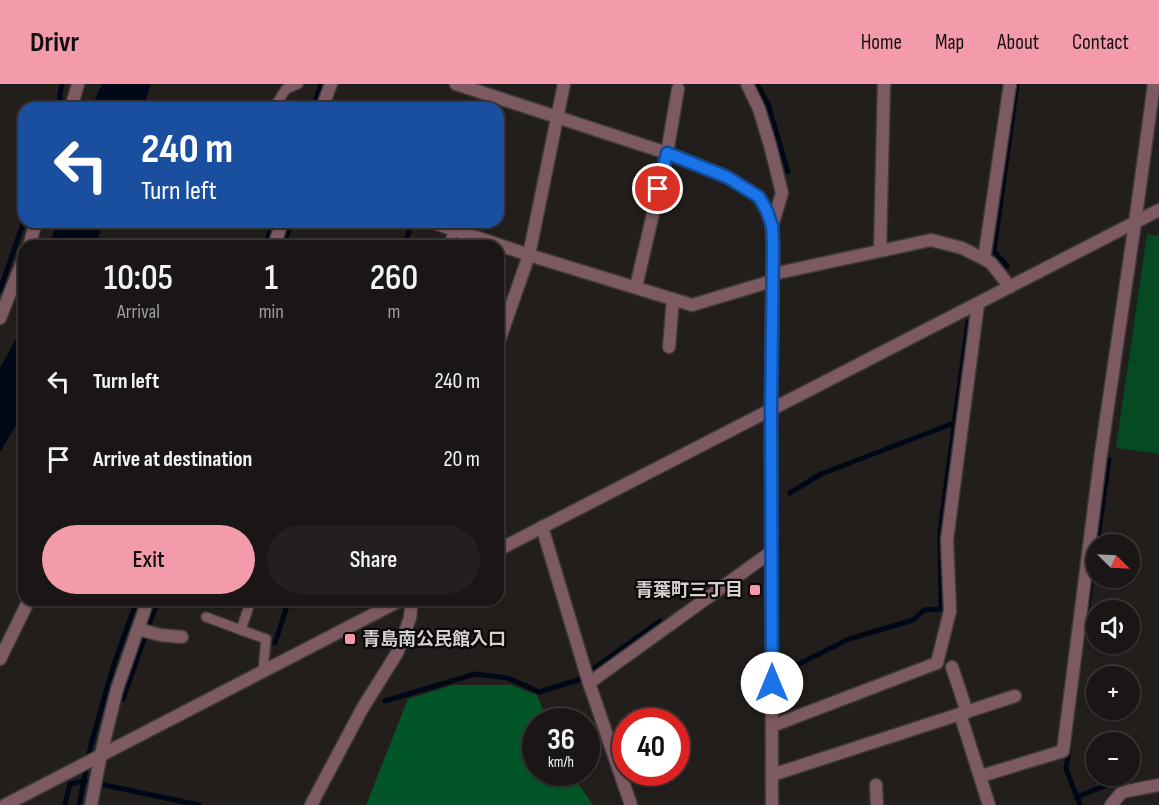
<!DOCTYPE html>
<html lang="en">
<head>
<meta charset="utf-8">
<style>
	body { margin:0; font-family:"Sofia Sans Condensed","Noto Sans JP",sans-serif; background:#231f1e; color:#f1f3f6; height:100vh; display:flex; flex-direction:column; font-size:22px; white-space:nowrap }
	* { box-sizing:border-box; margin:0 }
	p { font-size:20px; color:#9f9fa0 }
	.icon { flex:none; width:33px; height:33px; fill:none; stroke:currentColor; stroke-width:2; stroke-linecap:round; stroke-linejoin:round }
	.map { position:relative; flex:1; overflow:hidden }
	.side { position:absolute; left:18px; top:156px; width:486px; height:366px; display:flex; flex-direction:column; background:#1a1615; border-radius:18px; box-shadow:0 2px 4px #0004,0 0 0 2px #383534 }
	.side>* { flex:none }
	.hud { position:absolute; left:18px; top:18px; width:486px; height:126px; border-radius:18px; box-shadow:0 2px 4px #0004,0 0 0 2px #383534; background:#1a4fa0; color:#fff; overflow:hidden }
	.needle { width:39px; rotate:114deg }
	.controls { position:absolute; left:1086px; top:450px; display:grid; gap:12px }
	.controls a { display:grid; place-items:center; width:54px; height:54px; border-radius:50%; background:#1a1615; box-shadow:0 2px 4px #0004,0 0 0 2px #383534; font-size:30px }
	.speed { position:absolute; left:522px; top:624px; display:flex; gap:12px; font-size:30px; font-weight:700; text-align:center }
	.speed>* { display:grid; place-content:center; width:78px; height:78px; border-radius:50%; background:#1a1615; box-shadow:0 2px 4px #0004,0 0 0 2px #383534; line-height:1 }
	.speed small { font-size:15px; font-weight:400 }
	.speed .limit { border:9px solid #d22; background:#fff; color:#111 }
	.pin { position:absolute; display:grid; place-items:center; width:51px; height:51px; color:#fff; margin:-26px; border:3px solid #fff; border-radius:50%; box-shadow:0 2px 6px #0007 }
	.me { position:absolute; width:66px; margin:-33px; rotate:0deg; stroke-linejoin:round; filter:drop-shadow(0 0 4px #0008) }
	.turn { display:flex; align-items:center; gap:21px; height:126px; padding:0 24px; font-size:27px }
	.turn .icon { width:78px; height:78px; stroke-width:2.5 }
	.turn b { display:block; font-size:42px; line-height:51px }
	.eta { display:flex; justify-content:space-evenly; align-items:center; height:102px; text-align:center }
	.eta b { font-size:36px; font-weight:600; line-height:42px }
	.button { display:flex; gap:12px; margin-top:auto; padding:12px 24px }
	.button a { flex:1; height:69px; border-radius:36px; background:#f39aab; color:#111; font-size:24px; font-weight:600; line-height:69px; text-align:center }
	.button a+a { background:#231f1e; color:#f1f3f6 }
	ul { padding:0; list-style:none }
	li { display:flex; align-items:center; gap:18px; height:78px; padding:0 24px }
	li div { flex:1 }
	li b { display:block; font-size:22px }
	li em { font-style:normal }
	header { display:flex; align-items:center; gap:36px; box-sizing:border-box; height:84px; padding:0 30px; background:#f39aab; color:#111 }
	header strong { font-size:28px }
	nav { display:flex; gap:33px; margin-inline-start:auto; font-size:21px }
	.map>svg:first-child { display:block }
	.green { fill:#054a22 }
	.forest { fill:#025526 }
	.water { fill:#000817 }
	.lines { fill:none; stroke-linecap:round; stroke-linejoin:round }
	.stream { stroke:#000817; stroke-width:5 }
	.service-casing { stroke:#3e3a39; stroke-width:12 }
	.minor-casing { stroke:#3e3a39; stroke-width:15 }
	.tertiary-casing { stroke:#3e3a39; stroke-width:15 }
	.service { stroke:#7d5a62; stroke-width:9 }
	.minor { stroke:#7d5a62; stroke-width:12 }
	.tertiary { stroke:#7d5a62; stroke-width:12 }
	.route-casing { stroke:#114b97; stroke-width:15 }
	.route { stroke:#1a73e8; stroke-width:10 }
	.poi-dot { fill:#f39aab; stroke:#0a0807; stroke-width:2 }
	.labels { text-anchor:middle; stroke-width:4.5; stroke-linejoin:round; paint-order:stroke }
	.poi-label { font-size:18px; font-weight:bold; fill:#d4d0cf; stroke:#0a0807; text-anchor:end }
</style>
</head>
<body>
<header>
<strong>Drivr</strong>
<nav><a>Home</a><a>Map</a><a>About</a><a>Contact</a></nav>
</header>
<div class="map">
<svg width="1159" height="721" viewBox="0 0 1159 721">
	<rect width="100%" height="100%" fill="#221e1c"/>
	<polygon class="green" points="1147,150 1159,152 1159,370 1116,364"/>
	<polygon class="forest" points="453,601 511,601 537,611 548,637 536,638 536,688 571,689 593,721 366,721 408,615"/>
	<g class="water">
		<polygon points="102,0 151,0 143,24 91,24"/>
		<polygon points="56,138 104,138 95,162 50,162"/>
		<polygon points="24,240 24,328 0,368 0,284"/>
	</g>
	<g class="lines">
		<g class="stream">
			<polyline points="757,0 768,20 788,88"/>
			<polyline points="60,24 60,10 62,0"/>
			<polyline points="313,24 321,0"/>
			<polyline points="265,162 273,138"/>
			<polyline points="283,162 292,138"/>
			<polyline points="404,162 411,141"/>
			<polyline points="1007,182 994,167 1017,0"/>
			<polyline points="0,206 24,137"/>
			<polyline points="790,409 821,390 954,339"/>
			<polyline points="1097,460 1109,376"/>
			<polyline points="1084,548 1096,463"/>
			<polyline points="275,559 289,516"/>
			<polyline points="789,585 849,555 913,536 924,526 941,525 940,447 968,238"/>
			<polyline points="123,615 158,516"/>
			<polyline points="385,617 475,590 508,594 539,608 578,596 660,537"/>
			<polyline points="1069,664 1066,685 1080,721"/>
			<polyline points="95,699 199,721"/>
			<polyline points="1077,713 1107,701"/>
			<polyline points="65,721 70,700 85,697"/>
			<polyline points="79,721 91,660 114,580 137,516"/>
		</g>
		<defs>
			<g id="service">
				<polyline points="277,19 286,5 298,0"/>
				<polyline points="448,162 454,146"/>
				<polyline points="251,516 241,546 266,555 263,587"/>
				<polyline points="206,533 241,546"/>
			</g>
			<g id="minor">
				<polyline points="747,0 759,25 770,61 782,109 772,142"/>
				<polyline points="71,24 78,0"/>
				<polyline points="322,24 331,0"/>
				<polyline points="431,138 529,171 692,221 772,197"/>
				<polyline points="29,162 36,138"/>
				<polyline points="274,162 282,138"/>
				<polyline points="880,166 884,0"/>
				<polyline points="984,175 1010,0"/>
				<polyline points="773,190 931,156 962,164 984,175 991,179 1010,203"/>
				<polyline points="636,203 667,69 678,5"/>
				<polyline points="0,234 24,174"/>
				<polyline points="498,260 529,171 564,0"/>
				<polyline points="669,263 673,215"/>
				<polyline points="542,443 589,599 631,721"/>
				<polyline points="138,545 160,551 182,553"/>
				<polyline points="0,575 29,516"/>
				<polyline points="952,583 967,628"/>
				<polyline points="589,599 771,468"/>
				<polyline points="960,630 1015,612"/>
				<polyline points="772,642 937,579 950,527 947,456 978,220"/>
				<polyline points="772,691 960,630 989,721"/>
				<polyline points="981,692 1063,667 1101,369 1135,139"/>
				<polyline points="876,701 877,721"/>
				<polyline points="91,721 101,670 117,605 148,516"/>
				<polyline points="311,721 362,625 397,569 410,534 412,516"/>
				<polyline points="1111,721 1122,708 1159,701"/>
			</g>
			<g id="tertiary">
				<polyline points="456,0 667,69 727,93 759,113 767,127 772,142 773,161 771,326 772,721"/>
				<polyline points="1135,139 1154,0"/>
				<polyline points="498,466 1159,126"/>
				<polyline points="5,721 401,516"/>
			</g>
		</defs>
		<use href="#service" class="service-casing"/>
		<use href="#minor" class="minor-casing"/>
		<use href="#tertiary" class="tertiary-casing"/>
		<use href="#service" class="service"/>
		<use href="#minor" class="minor"/>
		<use href="#tertiary" class="tertiary"/>
	</g>
	<g class="lines">
		<defs>
			<polyline id="route" points="658,105 667,69 727,93 759,113 767,127 772,142 773,161 771,326 772,599"/>
		</defs>
		<use href="#route" class="route-casing"/>
		<use href="#route" class="route"/>
	</g>
	<g class="poi-dot">
		<rect x="749" y="500" width="12" height="12" rx="3"/>
		<rect x="344" y="549" width="12" height="12" rx="3"/>
	</g>
	<g class="labels">
		<g class="poi-label">
			<text x="743" y="512">青葉町三丁目</text>
			<text x="362" y="561" text-anchor="start">青島南公民館入口</text>
		</g>
	</g>
</svg>
<div class="controls">
<a><svg class="needle" viewBox="-14 -14 28 28"><path d="M0-13l5 13h-10z" fill="#e53935"/><path d="M0 13l5-13h-10z" fill="#9f9fa0"/></svg></a>
<a><svg class="icon" aria-label="sound" viewBox="0 0 24 24"><path d="M4 9h4l5-4v14l-5-4H4zM17 9q2 3 0 6"/></svg></a>
<a>+</a>
<a>−</a>
</div>
<div class="speed"><div>36<small>km/h</small></div><div class="limit">40</div></div>
<div class="pin" style="left:658px;top:105px;background:#d93025"><svg class="icon" aria-label="arrive" viewBox="0 0 24 24"><path d="M6 21V4h12l-3 4 3 4H6"/></svg></div>
<svg class="me" style="left:772px;top:599px" viewBox="-20 -20 40 40"><circle r="19" fill="#fff"/><path d="M0-13L10 11 0 6-10 11z" fill="#1a73e8"/></svg>
<div class="hud">
<div class="turn"><svg class="icon" aria-label="left" viewBox="0 0 24 24"><path d="M17 20v-9H6M10 6l-5 5 5 5"/></svg><div><b>240 m</b>Turn left</div></div>
</div>
<section class="side">
<div class="eta">
<div><b>10:05</b><p>Arrival</p></div>
<div><b>1</b><p>min</p></div>
<div><b>260</b><p>m</p></div>
</div>
<ul>
<li><svg class="icon" aria-label="left" viewBox="0 0 24 24"><path d="M17 20v-9H6M10 6l-5 5 5 5"/></svg><div><b>Turn left</b></div><em>240 m</em></li>
<li><svg class="icon" aria-label="arrive" viewBox="0 0 24 24"><path d="M6 21V4h12l-3 4 3 4H6"/></svg><div><b>Arrive at destination</b></div><em>20 m</em></li>
</ul>
<div class="button"><a>Exit</a><a>Share</a></div>
</section>
</div>
</body>
</html>
